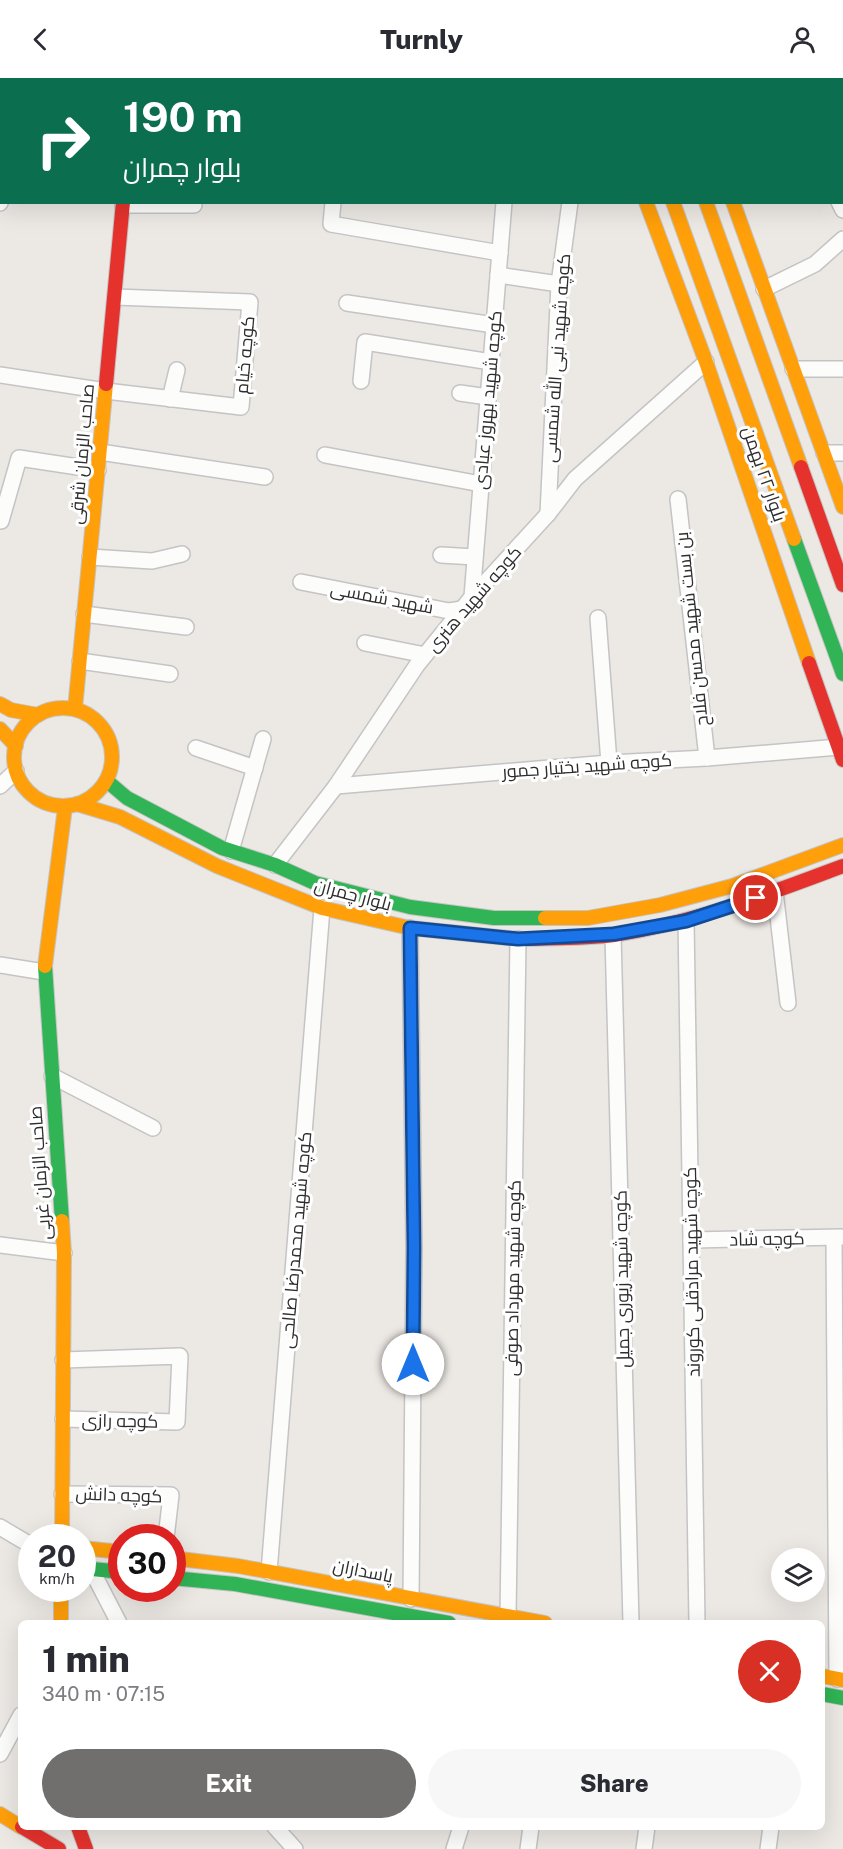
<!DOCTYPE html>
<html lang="en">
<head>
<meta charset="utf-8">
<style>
	body { margin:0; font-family:"Public Sans",Cairo,sans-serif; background:#f7f7f7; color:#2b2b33; height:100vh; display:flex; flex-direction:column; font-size:22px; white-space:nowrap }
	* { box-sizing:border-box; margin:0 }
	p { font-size:20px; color:#7c7c81 }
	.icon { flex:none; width:33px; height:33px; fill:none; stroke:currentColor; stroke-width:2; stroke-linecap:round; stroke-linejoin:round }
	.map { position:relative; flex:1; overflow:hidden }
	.sheet { position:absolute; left:18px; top:1542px; width:807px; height:210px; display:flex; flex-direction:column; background:#fff; border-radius:9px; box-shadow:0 6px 24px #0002 }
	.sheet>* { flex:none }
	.banner { position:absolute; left:0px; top:0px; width:843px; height:126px; box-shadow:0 6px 24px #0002; background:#0b6e4f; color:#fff; overflow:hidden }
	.controls { position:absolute; left:771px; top:1470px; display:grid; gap:12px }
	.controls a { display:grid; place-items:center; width:54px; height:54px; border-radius:50%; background:#fff; box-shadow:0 6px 24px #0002; font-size:30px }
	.speed { position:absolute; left:18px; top:1446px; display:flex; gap:12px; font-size:30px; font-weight:700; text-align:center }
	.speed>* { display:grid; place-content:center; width:78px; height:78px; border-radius:50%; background:#fff; box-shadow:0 6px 24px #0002; line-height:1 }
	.speed small { font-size:15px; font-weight:400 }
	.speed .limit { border:9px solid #d22; background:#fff; color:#111 }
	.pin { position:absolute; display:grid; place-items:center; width:51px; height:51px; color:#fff; margin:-26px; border:3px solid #fff; border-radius:50%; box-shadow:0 2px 6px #0007 }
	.me { position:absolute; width:66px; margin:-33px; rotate:0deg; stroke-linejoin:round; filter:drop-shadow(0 0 4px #0008) }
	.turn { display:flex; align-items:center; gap:21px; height:126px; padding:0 24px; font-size:27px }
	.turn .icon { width:78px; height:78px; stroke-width:2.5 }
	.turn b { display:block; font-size:42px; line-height:51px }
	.round { display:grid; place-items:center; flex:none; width:63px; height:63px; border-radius:32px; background:#f7f7f7 }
	.summary { display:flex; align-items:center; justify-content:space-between; height:102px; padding:0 24px }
	h1 { font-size:36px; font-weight:800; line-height:45px }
	.button { display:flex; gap:12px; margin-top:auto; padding:12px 24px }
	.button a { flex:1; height:69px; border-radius:36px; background:#706f6e; color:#fff; font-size:24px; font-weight:800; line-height:69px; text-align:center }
	.button a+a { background:#f7f7f7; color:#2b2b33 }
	header { display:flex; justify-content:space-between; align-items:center; height:78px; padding:0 24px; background:#fff; font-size:27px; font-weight:800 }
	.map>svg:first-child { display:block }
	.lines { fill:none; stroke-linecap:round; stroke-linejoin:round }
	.street-casing { stroke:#c5c4c5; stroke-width:18 }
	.fast-casing { stroke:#c5c4c5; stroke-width:16 }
	.slow-casing { stroke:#c5c4c5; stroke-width:16 }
	.jam-casing { stroke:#c5c4c5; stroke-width:16 }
	.street { stroke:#fcfcfb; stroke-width:15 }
	.fast { stroke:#30b455; stroke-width:14 }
	.slow { stroke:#ff9f0a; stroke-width:14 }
	.jam { stroke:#e5322d; stroke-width:14 }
	.route-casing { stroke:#114b97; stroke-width:15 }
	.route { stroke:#1a73e8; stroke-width:10 }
	.labels { text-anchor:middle; stroke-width:6; stroke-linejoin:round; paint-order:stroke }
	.street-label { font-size:18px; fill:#2e2e2e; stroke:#fff }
</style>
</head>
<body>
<header><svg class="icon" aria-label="back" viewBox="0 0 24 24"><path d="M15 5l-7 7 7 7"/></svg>Turnly<svg class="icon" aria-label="person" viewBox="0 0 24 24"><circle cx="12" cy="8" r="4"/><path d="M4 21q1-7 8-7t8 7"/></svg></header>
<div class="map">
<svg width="843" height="1771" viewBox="0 0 843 1771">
	<rect width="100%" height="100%" fill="#ece8e4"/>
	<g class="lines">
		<defs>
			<g id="street">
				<polyline points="263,0 263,2"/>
				<polyline points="342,2 342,0"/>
				<polyline points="515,2 515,0"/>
				<polyline points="0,6 2,7"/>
				<polyline points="333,124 331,146 500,175"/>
				<polyline points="839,124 843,132"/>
				<polyline points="0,125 2,116"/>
				<polyline points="123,127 194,127"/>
				<polyline points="498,197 559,206"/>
				<polyline points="764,211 815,186 843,161"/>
				<polyline points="347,225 494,247"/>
				<polyline points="793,291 843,291"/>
				<polyline points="0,297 106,313 241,329 250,224 115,219"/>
				<polyline points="361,303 365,264 491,284"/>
				<polyline points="460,315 488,319"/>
				<polyline points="170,321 177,292"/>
				<polyline points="100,374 265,399"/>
				<polyline points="824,375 843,375"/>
				<polyline points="325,377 481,406"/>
				<polyline points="678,421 707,680"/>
				<polyline points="548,436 559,206 570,124"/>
				<polyline points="0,443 1,443 19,380 98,392"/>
				<polyline points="441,477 475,479"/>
				<polyline points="90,479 152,483 182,476"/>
				<polyline points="301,504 449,533 462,531"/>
				<polyline points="472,519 504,124"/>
				<polyline points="84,536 186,549"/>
				<polyline points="598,540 609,685"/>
				<polyline points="365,565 425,577"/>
				<polyline points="80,583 170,596"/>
				<polyline points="196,670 255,690"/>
				<polyline points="0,708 16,693"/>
				<polyline points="336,708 609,685 707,680 839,669"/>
				<polyline points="231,773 263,661"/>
				<polyline points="275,787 336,708 417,587 472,519 548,436 575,401 706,284"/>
				<polyline points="775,813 788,925"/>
				<polyline points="686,843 697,1545"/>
				<polyline points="410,850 414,1169 411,1521"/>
				<polyline points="613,857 631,1545"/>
				<polyline points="0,887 44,894"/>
				<polyline points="52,998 153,1050"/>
				<polyline points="834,1160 837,1601"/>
				<polyline points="691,1162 841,1159"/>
				<polyline points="0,1167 64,1175"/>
				<polyline points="63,1341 177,1344 180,1278 63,1282"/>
				<polyline points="62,1416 171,1417 166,1460"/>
				<polyline points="0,1449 32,1468"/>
				<polyline points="91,1491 119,1545"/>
				<polyline points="269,1494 322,830"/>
				<polyline points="508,1538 518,861"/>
				<polyline points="0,1676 21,1637"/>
				<polyline points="275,1749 295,1771"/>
				<polyline points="454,1771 461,1749"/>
				<polyline points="528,1771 531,1749"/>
				<polyline points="644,1771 647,1749"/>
				<polyline points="768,1771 771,1749"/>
			</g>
			<g id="fast">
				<polyline points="131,0 131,2"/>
				<polyline points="598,0 599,2"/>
				<polyline points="661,0 662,2"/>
				<polyline points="794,461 843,596"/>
				<polyline points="107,703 127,720 222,770 275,787 315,805 410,829 494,840 545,840"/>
				<polyline points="45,888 62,1143"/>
				<polyline points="82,1490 122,1494"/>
				<polyline points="172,1500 235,1506 449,1545"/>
				<polyline points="822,1616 843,1620"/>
			</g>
			<g id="slow">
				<polyline points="646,124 706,284 809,585"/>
				<polyline points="673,124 794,461"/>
				<polyline points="706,124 801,389"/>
				<polyline points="733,124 843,429"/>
				<polyline points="0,626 11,632 38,637"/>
				<circle cx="63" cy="679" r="49"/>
				<polyline points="75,631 106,306"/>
				<polyline points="0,651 16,668"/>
				<polyline points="77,726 120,739 217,788 322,830 410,850 508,860"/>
				<polyline points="545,840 588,840 660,827 732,808 843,767"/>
				<polyline points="45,888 65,729"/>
				<polyline points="62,1143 64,1175 62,1460"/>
				<polyline points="82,1470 122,1474"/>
				<polyline points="172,1480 238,1488 545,1545"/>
				<polyline points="61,1510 61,1545"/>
				<polyline points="822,1598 843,1602"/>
				<polyline points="0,1736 21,1749"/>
			</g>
			<g id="jam">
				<polyline points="628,0 629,2"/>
				<polyline points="688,0 689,2"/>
				<polyline points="106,306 123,124"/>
				<polyline points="801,389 843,507"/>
				<polyline points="809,585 843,682"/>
				<path d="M508,860L518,861C550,860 583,861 614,857C694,845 768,816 843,788"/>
				<polyline points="22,1749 59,1771"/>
				<polyline points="78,1749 86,1771"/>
			</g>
		</defs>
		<use href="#street" class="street-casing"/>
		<use href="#fast" class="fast-casing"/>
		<use href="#slow" class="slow-casing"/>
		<use href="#jam" class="jam-casing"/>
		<use href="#street" class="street"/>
		<use href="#fast" class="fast"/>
		<use href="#slow" class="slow"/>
		<use href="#jam" class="jam"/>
	</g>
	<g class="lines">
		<defs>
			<polyline id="route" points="413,1286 414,1169 410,850 518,861 614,856 686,843 756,820"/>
		</defs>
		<use href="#route" class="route-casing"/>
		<use href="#route" class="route"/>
	</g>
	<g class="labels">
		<g class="street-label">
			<text transform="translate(245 277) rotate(-85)" y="6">کوچه خیام</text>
			<text transform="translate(557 280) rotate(-86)" y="6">کوچه شهید نبی الله شمسی</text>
			<text transform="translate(488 322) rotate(-85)" y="6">کوچه شهید بهروز عبادی</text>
			<text transform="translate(82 376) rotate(-85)" y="6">صاحب الزمان شرقی</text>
			<text transform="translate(764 396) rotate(71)" y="6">بلوار ۲۲ بهمن</text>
			<text transform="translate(382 520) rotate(11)" y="6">شهید شمسی</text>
			<text transform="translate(474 521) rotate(-49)" y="6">کوچه شهید هنری</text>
			<text transform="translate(692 551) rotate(-96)" y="6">بن بست شهید محسن فلاح</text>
			<text transform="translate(587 688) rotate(-4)" y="6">کوچه شهید بختیار جمور</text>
			<text transform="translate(353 817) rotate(15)" y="6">بلوار چمران</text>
			<text transform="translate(40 1095) rotate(-94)" y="6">صاحب الزمان غربی</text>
			<text transform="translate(767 1161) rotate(-1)" y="6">کوچه شاد</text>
			<text transform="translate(296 1162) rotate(-85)" y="6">کوچه شهید محمدرضا صالحی</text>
			<text transform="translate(692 1194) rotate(-91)" y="6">کوچه شهید مرادقلی کوروند</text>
			<text transform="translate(513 1200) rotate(-89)" y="6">کوچه شهید مهرداد صوفی</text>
			<text transform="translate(622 1201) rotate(-91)" y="6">کوچه شهید زیوری جمیل</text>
			<text transform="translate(120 1343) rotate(1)" y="6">کوچه رازی</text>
			<text transform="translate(119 1417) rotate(2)" y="6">کوچه دانش</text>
			<text transform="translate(363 1493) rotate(11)" y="6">پاسداران</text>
		</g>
	</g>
</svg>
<div class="controls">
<a><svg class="icon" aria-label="layers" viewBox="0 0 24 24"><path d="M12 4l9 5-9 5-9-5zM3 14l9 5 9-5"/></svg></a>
</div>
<div class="speed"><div>20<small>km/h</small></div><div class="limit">30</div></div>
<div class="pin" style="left:756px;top:820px;background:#d93025"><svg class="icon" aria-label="arrive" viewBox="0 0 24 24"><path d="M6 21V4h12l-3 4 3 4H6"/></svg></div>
<svg class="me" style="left:413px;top:1286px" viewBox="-20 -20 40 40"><circle r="19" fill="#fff"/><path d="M0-13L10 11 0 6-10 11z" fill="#1a73e8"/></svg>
<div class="banner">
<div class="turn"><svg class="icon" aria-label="right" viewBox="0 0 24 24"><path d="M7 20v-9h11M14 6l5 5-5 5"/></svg><div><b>190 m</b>بلوار چمران</div></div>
</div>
<section class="sheet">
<div class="summary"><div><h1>1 min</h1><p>340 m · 07:15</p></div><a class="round" style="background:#d93025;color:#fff"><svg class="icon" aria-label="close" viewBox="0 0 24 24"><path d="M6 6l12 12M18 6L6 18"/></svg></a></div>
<div class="button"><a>Exit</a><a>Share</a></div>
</section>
</div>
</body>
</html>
